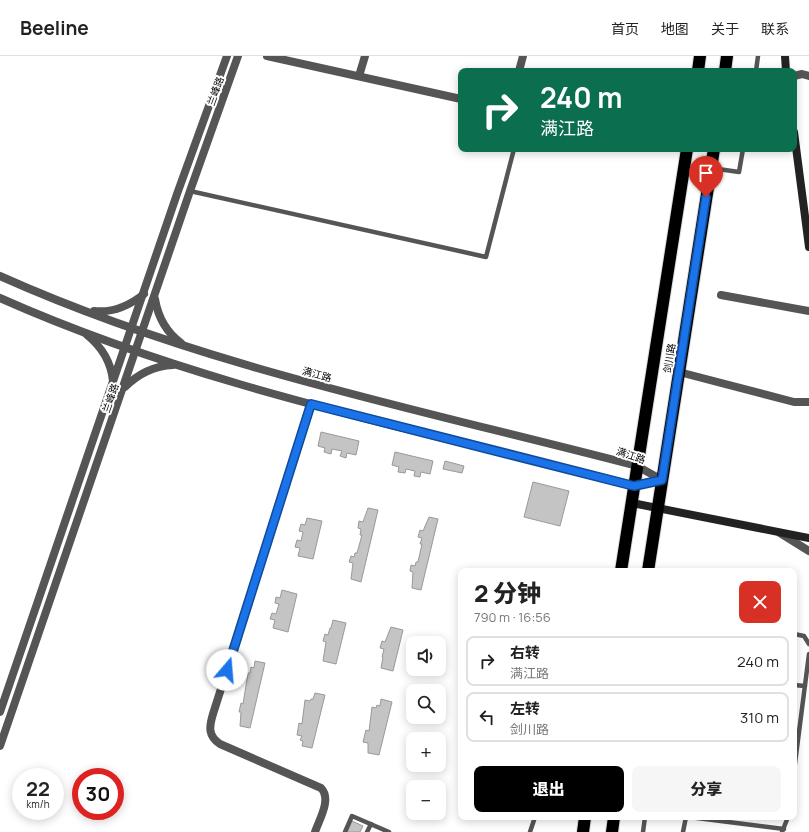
<!DOCTYPE html>
<html lang="zh">
<head>
<meta charset="utf-8">
<style>
	body { margin:0; font-family:Manrope,"Noto Sans SC",sans-serif; background:#f6f6f6; color:#222; height:100vh; display:flex; flex-direction:column; font-size:15px; white-space:nowrap }
	* { box-sizing:border-box; margin:0 }
	p { font-size:13px; color:#767676 }
	.icon { flex:none; width:22px; height:22px; fill:none; stroke:currentColor; stroke-width:2; stroke-linecap:round; stroke-linejoin:round }
	.map { position:relative; flex:1; overflow:hidden }
	.drawer { position:absolute; left:458px; top:512px; width:339px; height:252px; display:flex; flex-direction:column; background:#fff; border-radius:8px; box-shadow:0 2px 10px #0003 }
	.drawer>* { flex:none }
	.top-card { position:absolute; left:458px; top:12px; width:339px; height:84px; border-radius:8px; box-shadow:0 2px 10px #0003; background:#0b6e4f; color:#fff; overflow:hidden }
	.fabs { position:absolute; left:406px; top:580px; display:grid; gap:8px }
	.fabs a { display:grid; place-items:center; width:40px; height:40px; border-radius:8px; background:#fff; box-shadow:0 2px 10px #0003; font-size:20px }
	.speed { position:absolute; left:12px; top:712px; display:flex; gap:8px; font-size:20px; font-weight:700; text-align:center }
	.speed>* { display:grid; place-content:center; width:52px; height:52px; border-radius:50%; background:#fff; box-shadow:0 2px 10px #0003; line-height:1 }
	.speed small { font-size:10px; font-weight:400 }
	.speed .limit { border:6px solid #d22; background:#fff; color:#111 }
	.pin { position:absolute; display:grid; place-items:center; width:34px; height:34px; color:#fff; margin:-41px -17px; border-radius:50% 50% 50% 0; rotate:-45deg; box-shadow:0 0 4px #0007 }
	.pin .icon { rotate:45deg }
	.me { position:absolute; width:44px; margin:-22px; rotate:18deg; stroke-linejoin:round; filter:drop-shadow(0 0 3px #0008) }
	.turn { display:flex; align-items:center; gap:14px; height:84px; padding:0 16px; font-size:18px }
	.turn .icon { width:52px; height:52px; stroke-width:2.5 }
	.turn b { display:block; font-size:28px; line-height:34px }
	.round { display:grid; place-items:center; flex:none; width:42px; height:42px; border-radius:8px; background:#f6f6f6 }
	.overview { display:flex; align-items:center; justify-content:space-between; height:68px; padding:0 16px }
	h1 { font-size:24px; font-weight:800; line-height:30px }
	.button { display:flex; gap:8px; margin-top:auto; padding:8px 16px }
	.button a { flex:1; height:46px; border-radius:8px; background:#000; color:#fff; font-size:16px; font-weight:800; line-height:46px; text-align:center }
	.button a+a { background:#f6f6f6; color:#222 }
	ul { padding:0; list-style:none }
	li { display:flex; align-items:center; gap:12px; height:50px; margin:0 8px 6px; padding:0 8px; border:2px solid #e0e0e0; border-radius:8px }
	li div { flex:1 }
	li b { display:block; font-size:15px }
	li em { font-style:normal }
	header { display:flex; align-items:center; gap:24px; box-sizing:border-box; height:56px; padding:0 20px; background:#fff; border-bottom:1px solid #e0e0e0 }
	header strong { font-size:19px }
	nav { display:flex; gap:22px; margin-inline-start:auto; font-size:14px }
	.map>svg:first-child { display:block }
	.building { fill:#c4c4c4; stroke:#999 }
	.lines { fill:none; stroke-linecap:round; stroke-linejoin:round }
	.highway-casing { stroke:#dbdbdb; stroke-width:14 }
	.lane { stroke:#555; stroke-width:4.5 }
	.street { stroke:#555; stroke-width:8 }
	.secondary { stroke:#222; stroke-width:8 }
	.highway { stroke:#000; stroke-width:12 }
	.route-casing { stroke:#114b97; stroke-width:10 }
	.route { stroke:#1a73e8; stroke-width:7 }
	.labels { text-anchor:middle; stroke-width:4; stroke-linejoin:round; paint-order:stroke }
	.street-label { font-size:10px; fill:#000; stroke:#fff }
</style>
</head>
<body>
<header>
<strong>Beeline</strong>
<nav><a>首页</a><a>地图</a><a>关于</a><a>联系</a></nav>
</header>
<div class="map">
<svg width="809" height="776" viewBox="0 0 809 776">
	<rect width="100%" height="100%" fill="#fff"/>
	<g class="building">
		<polygon points="321,376 359,385 356,399 347,397 346,402 340,400 342,395 332,393 331,398 324,396 325,392 318,390"/>
		<polygon points="395,396 433,405 430,418 421,416 420,421 414,420 415,415 406,413 405,417 398,416 399,411 392,409"/>
		<polygon points="445,405 464,410 462,417 443,413"/>
		<polygon points="533,426 569,435 560,470 524,461"/>
		<polygon points="368,452 378,454 361,526 351,523 353,507 349,506 351,500 354,501 355,497 357,497 362,479 360,479 361,473 358,472 359,465 363,466"/>
		<polygon points="429,461 438,463 421,534 412,532 413,516 410,515 411,509 415,510 416,506 418,506 422,488 420,488 422,482 418,481 420,474 423,475"/>
		<polygon points="307,462 322,465 313,503 298,500 300,492 295,491 297,484 301,485 303,476 299,475 301,468 305,469"/>
		<polygon points="282,534 297,538 288,576 273,572 275,564 270,563 272,557 276,558 279,548 275,547 276,541 280,542"/>
		<polygon points="333,564 346,567 336,608 323,605 326,586 323,585 325,578 328,579 330,572 331,572"/>
		<polygon points="391,571 403,574 393,615 381,612 383,601 382,601 384,593 380,592 382,585 385,586"/>
		<polygon points="255,605 265,607 250,672 240,670 241,656 239,656 241,647 243,648 248,617 250,617 251,611 254,612"/>
		<polygon points="315,637 325,639 312,692 302,690 303,685 300,684 302,680 297,679 299,667 302,668 305,644 310,645 311,643 313,643"/>
		<polygon points="381,643 392,646 379,699 368,697 368,687 363,686 366,674 369,675 372,651 376,652 377,649 380,650"/>
		<polygon points="352,765 363,770 360,776 347,776"/>
	</g>
	<g class="lines">
		<defs>
			<g id="highway">
				<polyline points="698,15 700,0"/>
				<polyline points="725,15 727,0"/>
				<polyline points="621,515 687,93"/>
				<polyline points="648,515 714,93"/>
				<polyline points="583,776 585,761"/>
				<polyline points="612,776 614,761"/>
			</g>
		</defs>
		<use href="#highway" class="highway-casing"/>
		<g class="lane">
			<polyline points="756,15 758,0"/>
			<polyline points="711,112 739,116 743,93"/>
			<polyline points="190,135 486,201 514,93"/>
			<polyline points="794,578 804,580 809,588"/>
			<polyline points="794,629 805,630"/>
			<polyline points="794,715 809,598"/>
			<polyline points="689,761 784,773"/>
			<polyline points="345,776 352,760 389,776"/>
			<polyline points="367,776 371,768"/>
			<polyline points="530,776 535,761"/>
			<polyline points="643,776 645,761"/>
			<polyline points="683,776 686,761"/>
			<polyline points="782,776 788,761"/>
		</g>
		<g class="street">
			<polyline points="267,0 461,43"/>
			<polyline points="519,15 523,0"/>
			<polyline points="359,20 365,0"/>
			<polyline points="794,20 802,18 809,20"/>
			<path d="M0,220C203,311 423,354 637,410L662,424"/>
			<polyline points="721,239 809,255"/>
			<path d="M0,242C202,332 421,374 634,430L662,424"/>
			<path d="M155,243C158,261 166,276 181,287"/>
			<path d="M94,255C113,257 129,250 144,238"/>
			<path d="M87,279C102,291 111,306 113,325"/>
			<polyline points="679,316 794,346 809,346"/>
			<path d="M125,331C138,318 154,310 173,309"/>
			<path d="M311,349L213,658C209,671 208,680 220,688L321,732C332,743 319,764 315,776"/>
			<polyline points="780,477 809,495"/>
			<polyline points="0,656 177,138 227,0"/>
			<polyline points="0,690 190,135 238,0"/>
		</g>
		<g class="secondary">
			<polyline points="785,0 786,15"/>
			<polyline points="794,76 809,191"/>
			<polyline points="632,447 809,482"/>
		</g>
		<use href="#highway" class="highway"/>
	</g>
	<g class="lines">
		<defs>
			<polyline id="route" points="227,614 311,348 634,430 662,424 706,141"/>
		</defs>
		<use href="#route" class="route-casing"/>
		<use href="#route" class="route"/>
	</g>
	<g class="labels">
		<g class="street-label">
			<text transform="translate(215 35) rotate(-70)" y="4">兰峰路</text>
			<text transform="translate(669 302) rotate(-81)" y="4">剑川路</text>
			<text transform="translate(317 318) rotate(15)" y="4">满江路</text>
			<text transform="translate(110 342) rotate(-71)" y="4">兰峰路</text>
			<text transform="translate(631 399) rotate(19)" y="4">满江路</text>
		</g>
	</g>
</svg>
<div class="fabs">
<a><svg class="icon" aria-label="sound" viewBox="0 0 24 24"><path d="M4 9h4l5-4v14l-5-4H4zM17 9q2 3 0 6"/></svg></a>
<a><svg class="icon" aria-label="search" viewBox="0 0 24 24"><circle cx="10" cy="10" r="6"/><path d="M15 15l6 6"/></svg></a>
<a>+</a>
<a>−</a>
</div>
<div class="speed"><div>22<small>km/h</small></div><div class="limit">30</div></div>
<div class="pin" style="left:706px;top:141px;background:#d93025"><svg class="icon" aria-label="arrive" viewBox="0 0 24 24"><path d="M6 21V4h12l-3 4 3 4H6"/></svg></div>
<svg class="me" style="left:227px;top:614px" viewBox="-20 -20 40 40"><circle r="19" fill="#fff"/><path d="M0-13L10 11 0 6-10 11z" fill="#1a73e8"/></svg>
<div class="top-card">
<div class="turn"><svg class="icon" aria-label="right" viewBox="0 0 24 24"><path d="M7 20v-9h11M14 6l5 5-5 5"/></svg><div><b>240 m</b>满江路</div></div>
</div>
<section class="drawer">
<div class="overview"><div><h1>2 分钟</h1><p>790 m · 16:56</p></div><a class="round" style="background:#d93025;color:#fff"><svg class="icon" aria-label="close" viewBox="0 0 24 24"><path d="M6 6l12 12M18 6L6 18"/></svg></a></div>
<ul>
<li><svg class="icon" aria-label="right" viewBox="0 0 24 24"><path d="M7 20v-9h11M14 6l5 5-5 5"/></svg><div><b>右转</b><p>满江路</p></div><em>240 m</em></li>
<li><svg class="icon" aria-label="left" viewBox="0 0 24 24"><path d="M17 20v-9H6M10 6l-5 5 5 5"/></svg><div><b>左转</b><p>剑川路</p></div><em>310 m</em></li>
</ul>
<div class="button"><a>退出</a><a>分享</a></div>
</section>
</div>
</body>
</html>
